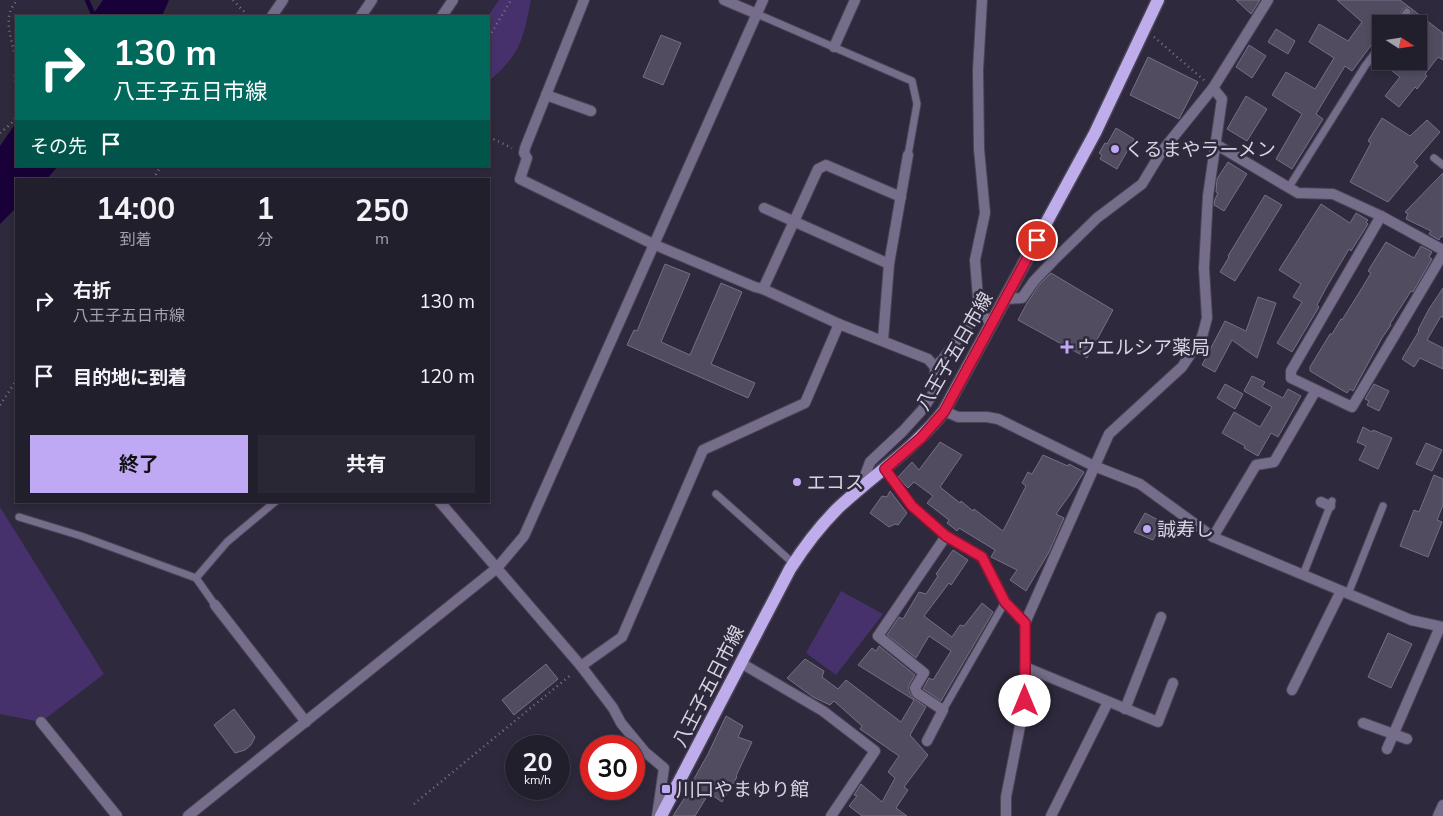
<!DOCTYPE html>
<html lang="ja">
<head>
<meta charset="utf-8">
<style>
	body { margin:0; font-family:Mulish,"Noto Sans JP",sans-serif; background:#2a2735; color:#f1f3f6; height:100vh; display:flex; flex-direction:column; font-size:19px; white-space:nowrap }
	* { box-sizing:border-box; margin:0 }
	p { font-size:16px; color:#a2a2aa }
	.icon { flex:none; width:28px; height:28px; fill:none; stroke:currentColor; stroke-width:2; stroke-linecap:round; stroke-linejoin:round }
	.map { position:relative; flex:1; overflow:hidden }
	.details { position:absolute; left:15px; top:178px; width:475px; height:325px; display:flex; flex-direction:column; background:#221f2d; border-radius:0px; box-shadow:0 2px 8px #0003,0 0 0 1px #3f3d49 }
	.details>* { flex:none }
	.top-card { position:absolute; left:15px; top:15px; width:475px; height:152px; border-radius:0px; box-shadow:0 2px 8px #0003,0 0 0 1px #3f3d49; background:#00695c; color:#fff; overflow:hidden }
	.needle { width:32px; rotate:102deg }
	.buttons { position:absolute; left:1372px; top:15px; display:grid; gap:10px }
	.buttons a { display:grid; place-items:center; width:55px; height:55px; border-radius:0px; background:#221f2d; box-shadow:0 2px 8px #0003,0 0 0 1px #3f3d49; font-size:25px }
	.speed { position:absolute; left:505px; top:735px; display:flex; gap:10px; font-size:25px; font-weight:700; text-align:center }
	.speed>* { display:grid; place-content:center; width:65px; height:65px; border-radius:50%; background:#221f2d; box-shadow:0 2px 8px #0003,0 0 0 1px #3f3d49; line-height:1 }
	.speed small { font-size:12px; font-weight:400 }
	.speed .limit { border:8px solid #d22; background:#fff; color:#111 }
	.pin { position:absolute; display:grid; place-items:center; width:42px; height:42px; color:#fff; margin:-21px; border:2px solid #fff; border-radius:50%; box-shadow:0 1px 5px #0007 }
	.me { position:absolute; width:55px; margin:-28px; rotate:0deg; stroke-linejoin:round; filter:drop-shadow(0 0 4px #0008) }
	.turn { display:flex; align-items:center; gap:18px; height:105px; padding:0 15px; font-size:22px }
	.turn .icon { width:65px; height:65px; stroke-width:2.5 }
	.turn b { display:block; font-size:35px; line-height:42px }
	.then { display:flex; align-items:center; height:48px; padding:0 15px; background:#0003; gap:10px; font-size:19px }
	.eta { display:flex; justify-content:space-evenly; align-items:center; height:85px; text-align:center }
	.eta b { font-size:30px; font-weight:700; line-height:35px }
	.button { display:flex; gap:10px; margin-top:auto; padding:10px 15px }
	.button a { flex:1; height:58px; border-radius:0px; background:#bfa8f4; color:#111; font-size:20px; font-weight:700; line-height:58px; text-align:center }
	.button a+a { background:#2a2735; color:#f1f3f6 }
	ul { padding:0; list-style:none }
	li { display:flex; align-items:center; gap:15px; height:75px; padding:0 15px }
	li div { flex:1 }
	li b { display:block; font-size:19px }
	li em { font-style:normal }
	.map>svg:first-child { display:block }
	.green { fill:#47316d }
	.water { fill:#190038 }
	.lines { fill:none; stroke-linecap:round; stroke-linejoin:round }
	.stream { stroke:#190038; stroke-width:4.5 }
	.building { fill:#524c61; stroke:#756f86 }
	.lane-casing { stroke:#494456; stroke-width:9 }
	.street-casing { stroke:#494456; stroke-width:12 }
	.primary-casing { stroke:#494456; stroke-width:15 }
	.path { stroke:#7b7788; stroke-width:2.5; stroke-dasharray:1 4; stroke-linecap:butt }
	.lane { stroke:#766d8b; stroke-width:7 }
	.street { stroke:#766d8b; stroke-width:10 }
	.primary { stroke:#bfadeb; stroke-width:12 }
	.route-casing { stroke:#92132f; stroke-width:12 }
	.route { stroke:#e11d48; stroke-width:9 }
	.poi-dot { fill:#bfa8f4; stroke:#2e293c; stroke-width:2 }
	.labels { text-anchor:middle; stroke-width:5; stroke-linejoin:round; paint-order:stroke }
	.poi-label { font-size:19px; fill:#d7d4e1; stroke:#2e293c; text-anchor:start }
	.street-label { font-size:19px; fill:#d7d4e1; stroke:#2e293c }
</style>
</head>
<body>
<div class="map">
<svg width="1443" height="816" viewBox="0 0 1443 816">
	<rect width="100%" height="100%" fill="#2e293c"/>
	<g class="green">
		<path d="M499,0H531C523,39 521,54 489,81L488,16Z"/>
		<polygon points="0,507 104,674 41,722 0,714"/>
		<polygon points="841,591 883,614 836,675 806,653"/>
	</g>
	<g class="water">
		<polygon points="103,0 169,0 162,16 92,16"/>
		<polygon points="16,123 16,166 58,166 47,179 16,179 16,208 0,224 0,146"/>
	</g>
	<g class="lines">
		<polyline class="stream" points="87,0 94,16"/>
	</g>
	<g class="building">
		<polygon points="1236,0 1260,0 1251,14"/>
		<polygon points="1337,0 1400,0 1443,33 1443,60 1438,57 1425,74 1427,76 1417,89 1415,87 1399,107 1385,96 1400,77 1379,61 1419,61 1419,24 1405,24 1412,13 1412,9 1407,7 1403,9 1393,24 1381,24 1381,32 1352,71 1345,66 1316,114 1323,119 1292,169 1276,159 1302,114 1272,95 1286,72 1315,89 1334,58 1309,42 1319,24 1348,41 1362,22"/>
		<polygon points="1276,29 1295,41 1288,54 1268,42"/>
		<polygon points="661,35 681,43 663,85 643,77"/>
		<polygon points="1249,45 1266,56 1252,78 1236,67"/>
		<polygon points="1148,57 1198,82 1179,119 1130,95"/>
		<polygon points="1246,96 1267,109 1247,141 1227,129"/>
		<polygon points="1382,118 1410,136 1427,120 1440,132 1414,162 1418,166 1388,202 1350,182 1371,143 1368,141"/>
		<polygon points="1116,128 1134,139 1117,169 1100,159 1102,155 1099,153 1105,143 1107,144"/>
		<polygon points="1228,162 1247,174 1224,211 1214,205 1215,199 1218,193 1216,192 1217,179"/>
		<polygon points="1443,173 1443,237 1441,236 1439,240 1429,234 1431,231 1406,219 1408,214 1405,212"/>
		<polygon points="1265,195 1282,205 1235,281 1220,272 1229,257 1228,256"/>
		<polygon points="1321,204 1350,223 1356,213 1368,220 1366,222 1368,224 1351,251 1349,249 1326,288 1317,305 1319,307 1292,352 1277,343 1302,302 1293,297 1301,284 1279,270"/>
		<polygon points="1386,242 1414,258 1421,246 1432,252 1429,257 1432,259 1413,292 1411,291 1390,324 1391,325 1382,338 1353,391 1350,389 1347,393 1310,371 1310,367 1330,334 1332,334 1341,319 1342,320 1362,288 1371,273 1368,271"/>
		<polygon points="665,264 690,274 661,342 690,355 721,283 742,292 711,364 755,383 748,398 627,345 634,330 637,331"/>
		<polygon points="1051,273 1113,310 1087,358 1018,320 1027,303 1039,285"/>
		<polygon points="1443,288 1443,318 1441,316 1427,340 1443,348 1443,369 1420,358 1414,367 1402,359 1419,331 1418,330 1429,309"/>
		<polygon points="1258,297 1276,303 1257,358 1232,340 1215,372 1202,365 1225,321 1246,331"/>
		<polygon points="1252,376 1265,382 1262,387 1283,398 1288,389 1301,396 1278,437 1271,433 1258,456 1244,448 1245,446 1222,433 1234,412 1260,427 1272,407 1244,391"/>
		<polygon points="1225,384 1243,394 1235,409 1217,398"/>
		<polygon points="1374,384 1389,391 1379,411 1367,405 1369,401 1365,399"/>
		<polygon points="1363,427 1372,432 1373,430 1392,438 1378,469 1359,460 1366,446 1357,442"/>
		<polygon points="940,442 962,455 940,487 960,503 961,501 973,511 974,509 1003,531 1026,486 1022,483 1028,472 1032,474 1043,455 1068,466 1069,464 1084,472 1069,496 1056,514 1064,518 1049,552 1026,591 1010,580 1017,570 991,557 995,550 959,528 957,531 947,523 949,520 927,503 933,496 914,482 908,488 898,477 912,462 919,470"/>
		<polygon points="1426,443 1442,450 1432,471 1416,464"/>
		<polygon points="1434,475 1443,479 1443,505 1437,520 1442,522 1428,557 1400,546 1414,510 1419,512"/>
		<polygon points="890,491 907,513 898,525 895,524 889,527 870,513 882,496 887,497"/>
		<polygon points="1145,513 1162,522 1153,540 1134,532"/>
		<polygon points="953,550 968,560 951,585 949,583 924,616 952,637 960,625 964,626 982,603 993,612 941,701 923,689 929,678 933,680 951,651 929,636 916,658 887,635 899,617 903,619 919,592 926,594 938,576 936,574"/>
		<polygon points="1388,633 1412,644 1391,688 1368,677"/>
		<polygon points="879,646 915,675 909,685 909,691 913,698 926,707 910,735 928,755 904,787 908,790 896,808 907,816 862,816 849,806 857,796 854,795 861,784 882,802 895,778 888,772 899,756 860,729 862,726 834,701 830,705 813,697 787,678 805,659 824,671 822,677 838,689 846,680 901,722 914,700 858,665 872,648 876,651"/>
		<polygon points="546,664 558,679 514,715 502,700"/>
		<polygon points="234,709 255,737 251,745 245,750 235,753 214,725"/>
		<polygon points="726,716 743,726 738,737 752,742 736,776 737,777 722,802 709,793 695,816 673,816 687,794 686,793 708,754"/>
	</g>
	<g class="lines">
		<defs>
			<g id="lane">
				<polyline points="757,14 912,81 917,104 908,155"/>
				<polyline points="1398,24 1407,12"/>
				<polyline points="1434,158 1443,165"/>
				<polyline points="1289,187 1365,66 1381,45"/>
				<polyline points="885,469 912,506 946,536"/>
				<polyline points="716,494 794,564"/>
				<polyline points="19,517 81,536 196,578 215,605"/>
				<polyline points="1303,575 1332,501"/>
				<polyline points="196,578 227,542 276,501"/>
				<polyline points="1348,594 1383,506"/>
				<polyline points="943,710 1005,602"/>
			</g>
			<g id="street">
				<polyline points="584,0 525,148 524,153 527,158 520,179 653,244 755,287 763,289 839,324 928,359 935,367 934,392 923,409 903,431 870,462 860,489"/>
				<polyline points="724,0 757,14"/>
				<polyline points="982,0 978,70 979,149 985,213 975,260 979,311 992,324"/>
				<polyline points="272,16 283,0"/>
				<polyline points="361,16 372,0"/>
				<polyline points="442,16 453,0"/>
				<polyline points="834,47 855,0"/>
				<polyline points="546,95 591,111"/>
				<polyline points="1217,145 1298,193 1333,194 1381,216 1443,250"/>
				<polyline points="764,208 889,264"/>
				<polyline points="1381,216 1291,371 1291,378 1352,407 1443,254"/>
				<polyline points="763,289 818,169 826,165 901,197"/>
				<polyline points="1006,299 1022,298 1034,281 1054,260 1097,218 1142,184 1162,151 1213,88 1268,0"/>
				<polyline points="883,340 889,264 908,155"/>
				<polyline points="935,367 943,359 979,311"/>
				<polyline points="944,411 958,417 987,417 998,419 1094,466 1140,484 1213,537 1411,620 1443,627"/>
				<polyline points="439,501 581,666 613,708 621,723 645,752 664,768 657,816"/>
				<polyline points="1321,502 1330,506"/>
				<polyline points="1213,537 1256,465 1274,462 1316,390"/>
				<polyline points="215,605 306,722"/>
				<polyline points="741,663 823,711 875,751 831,816"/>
				<polyline points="581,666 622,637 703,450 805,403 839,324"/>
				<polyline points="1025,667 1158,722 1173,683"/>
				<polyline points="1292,690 1341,591"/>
				<polyline points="1125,709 1161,617"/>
				<polyline points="41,722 117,816"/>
				<polyline points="1363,723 1407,739"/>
				<polyline points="927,741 943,710 917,693 915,688 924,673 878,636 946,536 982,557 1005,602 1025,623"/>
				<polyline points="1387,749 1440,627"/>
				<polyline points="188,816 497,568 524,536 763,0"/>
				<polyline points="1006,816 1006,797 1025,701 1025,623 1109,434 1182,367 1202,337 1207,318 1204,268 1208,196 1222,99 1213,88"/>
				<polyline points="1051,816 1108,702"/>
				<polyline points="1438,816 1443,805"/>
			</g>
			<path id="primary" d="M661,816L790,569C804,547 820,526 838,508C873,475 914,449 944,411L1095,133L1158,0"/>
		</defs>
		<use href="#lane" class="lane-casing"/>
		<use href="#street" class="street-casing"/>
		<use href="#primary" class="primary-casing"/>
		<g class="path">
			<polyline points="233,0 248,16"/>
			<polyline points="489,37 511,0"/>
			<polyline points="1154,37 1205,81"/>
			<path d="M16,61C13,41 0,16 18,0"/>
			<polyline points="16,70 14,78 16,83"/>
			<path d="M0,133C4,129 14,123 15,117C16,111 14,107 16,101"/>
			<polyline points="489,137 512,148"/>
			<polyline points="153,179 161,166"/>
			<polyline points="0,405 16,381"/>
			<polyline points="414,804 572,674"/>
		</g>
		<use href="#lane" class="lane"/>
		<use href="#street" class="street"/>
		<use href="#primary" class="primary"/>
	</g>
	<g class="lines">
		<defs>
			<polyline id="route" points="1025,701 1025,623 1005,602 982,557 946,536 912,506 885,469 921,438 944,412 1037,240"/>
		</defs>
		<use href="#route" class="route-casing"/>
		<use href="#route" class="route"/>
	</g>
	<g class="poi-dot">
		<circle cx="1115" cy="149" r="5"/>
		<path d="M1064.5 339.5h5v5h5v5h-5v5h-5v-5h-5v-5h5z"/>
		<circle cx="797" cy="482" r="5"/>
		<circle cx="1147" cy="529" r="5"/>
		<rect x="661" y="784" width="10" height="10" rx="2.5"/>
	</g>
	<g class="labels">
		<g class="poi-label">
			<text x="1125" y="156">くるまやラーメン</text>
			<text x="1077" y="354">ウエルシア薬局</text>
			<text x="807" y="489">エコス</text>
			<text x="1157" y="536">誠寿し</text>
			<text x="676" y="796">川口やまゆり館</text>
		</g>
		<g class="street-label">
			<text transform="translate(954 351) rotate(-60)" y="7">八王子五日市線</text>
			<text transform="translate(708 686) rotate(-63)" y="7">八王子五日市線</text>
		</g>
	</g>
</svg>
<div class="buttons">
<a><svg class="needle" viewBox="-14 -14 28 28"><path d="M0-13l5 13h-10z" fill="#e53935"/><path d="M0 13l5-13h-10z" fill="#a2a2aa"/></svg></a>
</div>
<div class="speed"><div>20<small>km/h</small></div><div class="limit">30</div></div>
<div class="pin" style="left:1037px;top:240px;background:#d93025"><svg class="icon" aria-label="arrive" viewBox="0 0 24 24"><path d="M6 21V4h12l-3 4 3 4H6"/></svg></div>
<svg class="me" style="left:1025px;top:701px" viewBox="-20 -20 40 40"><circle r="19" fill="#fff"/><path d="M0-13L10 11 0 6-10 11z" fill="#e11d48"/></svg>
<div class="top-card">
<div class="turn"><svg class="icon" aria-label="right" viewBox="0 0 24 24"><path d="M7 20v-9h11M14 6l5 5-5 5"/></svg><div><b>130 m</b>八王子五日市線</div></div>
<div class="then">その先<svg class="icon" aria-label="arrive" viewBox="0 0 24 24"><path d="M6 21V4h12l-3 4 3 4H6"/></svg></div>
</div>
<section class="details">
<div class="eta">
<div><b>14:00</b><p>到着</p></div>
<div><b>1</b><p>分</p></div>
<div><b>250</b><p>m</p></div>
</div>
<ul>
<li><svg class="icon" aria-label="right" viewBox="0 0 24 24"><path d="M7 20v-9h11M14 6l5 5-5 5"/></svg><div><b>右折</b><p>八王子五日市線</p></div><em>130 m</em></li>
<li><svg class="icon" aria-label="arrive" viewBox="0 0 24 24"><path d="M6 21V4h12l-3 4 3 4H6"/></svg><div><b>目的地に到着</b></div><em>120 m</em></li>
</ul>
<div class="button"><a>終了</a><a>共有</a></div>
</section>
</div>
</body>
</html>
